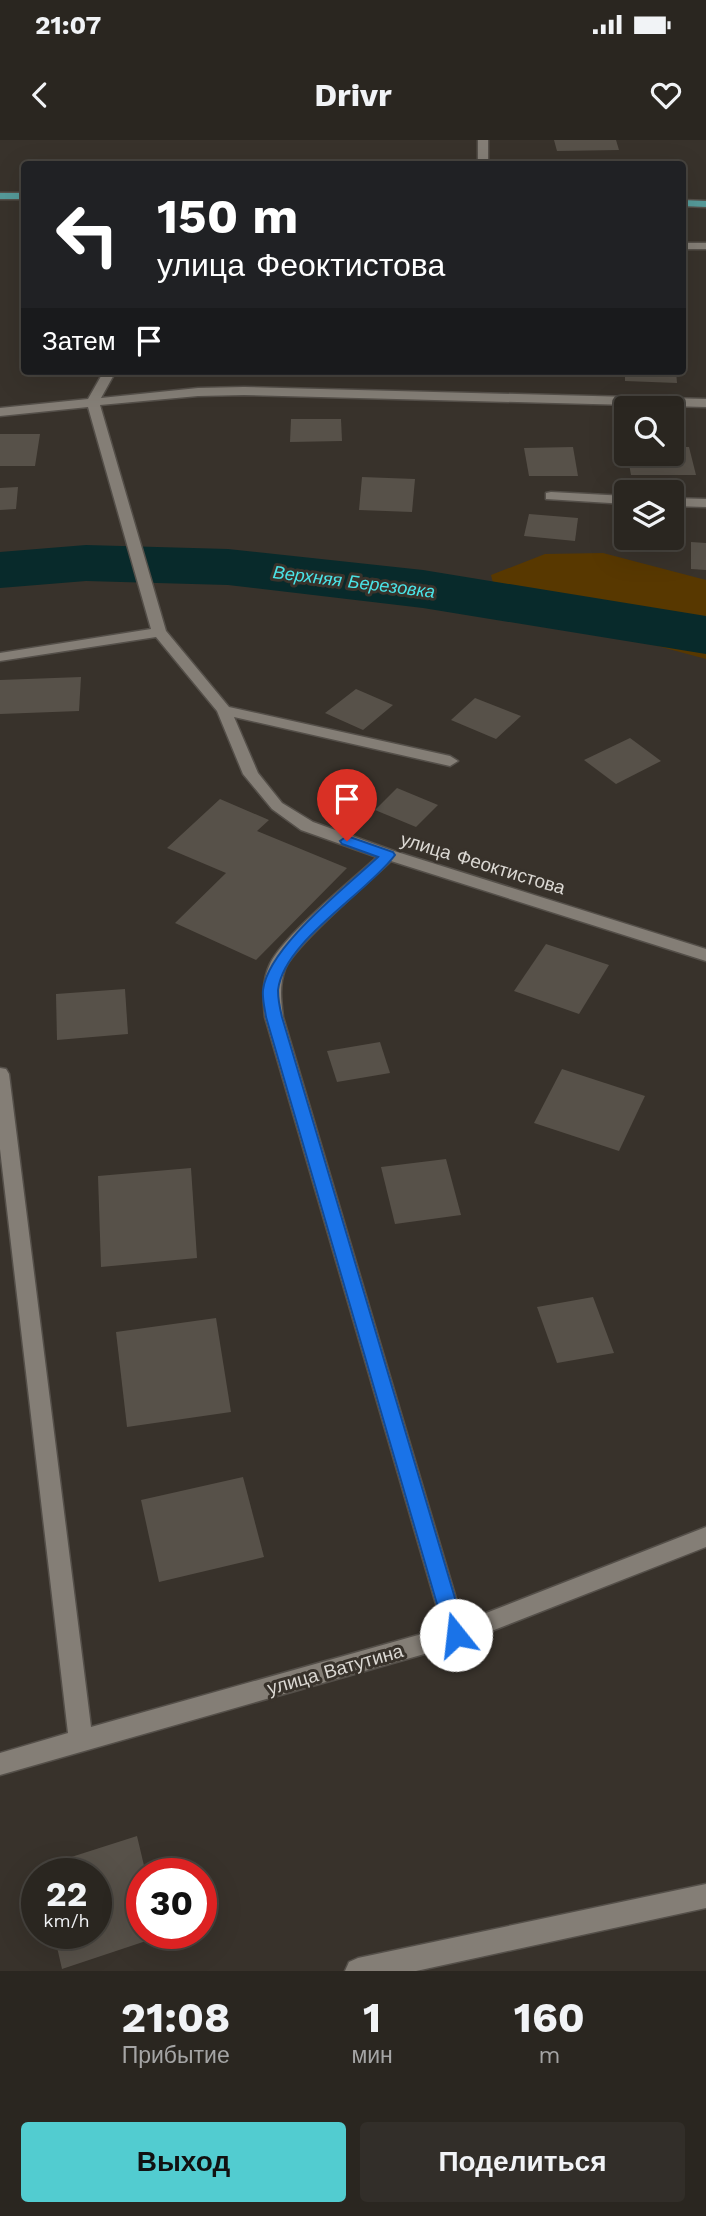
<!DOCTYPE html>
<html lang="ru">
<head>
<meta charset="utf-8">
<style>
	body { margin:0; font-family:"Work Sans",sans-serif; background:#322e29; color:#f1f3f6; height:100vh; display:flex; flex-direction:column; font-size:26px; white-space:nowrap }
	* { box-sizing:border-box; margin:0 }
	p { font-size:23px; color:#a5a5a5 }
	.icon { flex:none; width:38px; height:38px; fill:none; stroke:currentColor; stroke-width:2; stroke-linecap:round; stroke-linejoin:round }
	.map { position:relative; height:1831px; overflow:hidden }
	.sheet { display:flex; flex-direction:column; background:#2a2620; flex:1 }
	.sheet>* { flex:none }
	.hud { position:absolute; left:21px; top:21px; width:665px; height:214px; border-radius:7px; box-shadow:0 7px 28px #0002,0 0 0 2px #46433e; background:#202124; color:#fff; overflow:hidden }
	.fabs { position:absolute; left:614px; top:256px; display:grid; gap:14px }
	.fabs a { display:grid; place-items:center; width:70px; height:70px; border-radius:7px; background:#2a2620; box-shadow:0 7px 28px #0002,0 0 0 2px #46433e; font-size:35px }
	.speed { position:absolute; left:21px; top:1718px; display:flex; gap:14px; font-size:35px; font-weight:700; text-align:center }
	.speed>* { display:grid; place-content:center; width:91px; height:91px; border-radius:50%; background:#2a2620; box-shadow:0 7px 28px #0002,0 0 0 2px #46433e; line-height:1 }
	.speed small { font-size:18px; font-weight:400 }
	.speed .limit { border:10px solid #d22; background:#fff; color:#111 }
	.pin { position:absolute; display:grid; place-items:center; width:60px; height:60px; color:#fff; margin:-72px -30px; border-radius:50% 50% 50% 0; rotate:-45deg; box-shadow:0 0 7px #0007 }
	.pin .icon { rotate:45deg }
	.me { position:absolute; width:77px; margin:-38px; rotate:344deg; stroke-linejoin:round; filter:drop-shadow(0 0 5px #0008) }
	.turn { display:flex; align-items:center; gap:24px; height:147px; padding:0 21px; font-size:32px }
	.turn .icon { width:91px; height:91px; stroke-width:2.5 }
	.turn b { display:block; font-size:49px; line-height:60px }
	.then { display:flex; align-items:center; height:66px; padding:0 21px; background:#0003; gap:14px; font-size:26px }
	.eta { display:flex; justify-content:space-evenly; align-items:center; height:119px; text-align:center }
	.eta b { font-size:42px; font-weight:700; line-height:49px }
	.button { display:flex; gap:14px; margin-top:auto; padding:14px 21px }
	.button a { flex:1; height:80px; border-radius:7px; background:#52ccd0; color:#111; font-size:28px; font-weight:700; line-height:80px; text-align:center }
	.button a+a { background:#322e29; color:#f1f3f6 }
	.status { display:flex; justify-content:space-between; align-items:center; height:49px; padding:0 35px; background:#2a2620; direction:ltr }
	.status svg { height:19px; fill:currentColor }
	header { display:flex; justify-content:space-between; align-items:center; height:91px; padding:0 21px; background:#2a2620; font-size:32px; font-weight:700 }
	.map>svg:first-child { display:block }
	.green { fill:#583800 }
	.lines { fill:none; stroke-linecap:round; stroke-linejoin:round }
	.river { fill:#082a2b; fill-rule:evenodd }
	.building { fill:#575149 }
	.minor-casing { stroke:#544f49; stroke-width:3 }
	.major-casing { stroke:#544f49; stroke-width:3 }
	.minor { fill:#847e76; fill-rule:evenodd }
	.major { fill:#559a99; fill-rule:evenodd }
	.route { fill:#1a73e8; stroke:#114b97; stroke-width:2 }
	.labels { text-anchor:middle; stroke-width:6; stroke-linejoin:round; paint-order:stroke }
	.far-water-label { font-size:18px; font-style:italic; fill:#4ae3e7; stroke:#38322b }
	.street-label { font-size:19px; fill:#dbd8d3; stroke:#38322b }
</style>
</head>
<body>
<div class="status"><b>21:07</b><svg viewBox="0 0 49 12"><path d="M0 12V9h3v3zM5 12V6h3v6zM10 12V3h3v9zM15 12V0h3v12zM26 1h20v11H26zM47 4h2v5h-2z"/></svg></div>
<header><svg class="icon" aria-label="back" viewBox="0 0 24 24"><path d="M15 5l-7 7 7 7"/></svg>Drivr<svg class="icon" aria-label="heart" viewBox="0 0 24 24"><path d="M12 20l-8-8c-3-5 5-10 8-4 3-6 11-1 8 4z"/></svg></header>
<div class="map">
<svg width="706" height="1831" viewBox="0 0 706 1831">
	<rect width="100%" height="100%" fill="#38322b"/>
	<polygon class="green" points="603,413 706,440 706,519 498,463 491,435 545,414"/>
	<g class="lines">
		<polygon class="river" points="86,405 228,409 423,430 706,476 706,514 423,468 228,445 86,441 0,448 0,412"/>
	</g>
	<g class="building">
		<polygon points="554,0 616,0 619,10 557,11"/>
		<polygon points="625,231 676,231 677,243 625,241"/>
		<polygon points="291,279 341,279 342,301 290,302"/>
		<polygon points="0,294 40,294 35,326 0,326"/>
		<polygon points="573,307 578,336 529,336 524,308"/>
		<polygon points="672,307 689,307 696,335 631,335 627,313 672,313"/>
		<polygon points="362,337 415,339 412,372 359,370"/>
		<polygon points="18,347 16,369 0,370 0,348"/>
		<polygon points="529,374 578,378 575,401 524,396"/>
		<polygon points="691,402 706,403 706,430 691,429"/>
		<polygon points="81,537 79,571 0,574 0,540"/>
		<polygon points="356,549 393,565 363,590 325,573"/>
		<polygon points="475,558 521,576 496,599 451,580"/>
		<polygon points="630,598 661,621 616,644 584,620"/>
		<polygon points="397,648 438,665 416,687 375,670"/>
		<polygon points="220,659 269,680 257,691 347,728 256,820 175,783 226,733 167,708"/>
		<polygon points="546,804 609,825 579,874 514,851"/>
		<polygon points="125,849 128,894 57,900 56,854"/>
		<polygon points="380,902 390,933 337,942 327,911"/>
		<polygon points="562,929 645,956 619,1011 534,983"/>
		<polygon points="446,1019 461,1075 395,1084 381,1027"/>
		<polygon points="191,1028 197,1118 101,1127 98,1036"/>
		<polygon points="593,1157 614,1213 557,1223 537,1167"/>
		<polygon points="216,1178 231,1272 127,1287 116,1192"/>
		<polygon points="243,1337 264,1417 159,1442 141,1360"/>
		<polygon points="137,1696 146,1734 142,1734 142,1794 167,1794 62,1829 54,1794 96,1794 96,1734 42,1734 40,1727"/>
	</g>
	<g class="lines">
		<defs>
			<g id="minor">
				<rect x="478" y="0" width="10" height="24"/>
				<rect x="682" y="103" width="24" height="6"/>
				<path d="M104,231H116L101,258L198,248L244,247L706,259V267L244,255L198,256L100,265L166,491L229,567L450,616L458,621L450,626L234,577L258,633L282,663L313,682L394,711L706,809V821L391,721C369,742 294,806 285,829C279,846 281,860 283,877L463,1482L706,1387V1407L456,1505L0,1635V1613L68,1593L0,1009V928L6,929L9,934L91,1587L443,1488L265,877C263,859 262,841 270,824C284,795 351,741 377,717L301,690L272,669L243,634L217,571L156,497L0,521V513L151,489L88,267L0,276V268L88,259Z"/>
				<polygon points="551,352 626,356 626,364 546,359 546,353"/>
				<polygon points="672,358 706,359 706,367 672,366"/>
				<polygon points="706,1744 706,1768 416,1831 345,1831 349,1822 358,1818"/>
			</g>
			<g id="major">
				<rect x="0" y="53" width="24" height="6"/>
				<polygon points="682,60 706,61 706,67 682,66"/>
			</g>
		</defs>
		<use href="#minor" class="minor-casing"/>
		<use href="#major" class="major-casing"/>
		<use href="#minor" class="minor"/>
		<use href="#major" class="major"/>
	</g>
	<path class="route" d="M347,696L393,712L395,715C366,754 284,801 278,850C278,858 280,869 282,877L466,1495L463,1502L456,1504L449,1502L446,1495L266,877C265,869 262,859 263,850C268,807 346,747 378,717L342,704L340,701Z"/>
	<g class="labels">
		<g class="far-water-label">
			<text transform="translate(354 442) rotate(7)" y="6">Верхняя Березовка</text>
		</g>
		<g class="street-label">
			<text transform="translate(483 723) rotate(17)" y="7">улица Феоктистова</text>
			<text transform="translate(335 1529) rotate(-16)" y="7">улица Ватутина</text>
		</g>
	</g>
</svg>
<div class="fabs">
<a><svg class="icon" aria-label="search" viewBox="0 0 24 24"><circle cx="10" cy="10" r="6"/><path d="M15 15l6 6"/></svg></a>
<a><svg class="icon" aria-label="layers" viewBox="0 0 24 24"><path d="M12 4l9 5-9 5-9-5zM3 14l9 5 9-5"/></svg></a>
</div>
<div class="speed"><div>22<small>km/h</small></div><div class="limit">30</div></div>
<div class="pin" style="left:347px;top:701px;background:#d93025"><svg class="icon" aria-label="arrive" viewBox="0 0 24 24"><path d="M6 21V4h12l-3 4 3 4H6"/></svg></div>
<svg class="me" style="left:456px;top:1495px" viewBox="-20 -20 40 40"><circle r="19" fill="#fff"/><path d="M0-13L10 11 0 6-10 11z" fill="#1a73e8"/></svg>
<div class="hud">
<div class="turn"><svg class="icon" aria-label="left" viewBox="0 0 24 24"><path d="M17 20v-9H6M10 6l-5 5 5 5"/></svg><div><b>150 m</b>улица Феоктистова</div></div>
<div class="then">Затем<svg class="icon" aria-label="arrive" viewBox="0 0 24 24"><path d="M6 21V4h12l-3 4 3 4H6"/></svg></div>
</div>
</div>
<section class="sheet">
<div class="eta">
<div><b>21:08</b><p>Прибытие</p></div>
<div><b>1</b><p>мин</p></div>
<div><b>160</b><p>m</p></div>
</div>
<div class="button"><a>Выход</a><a>Поделиться</a></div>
</section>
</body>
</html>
